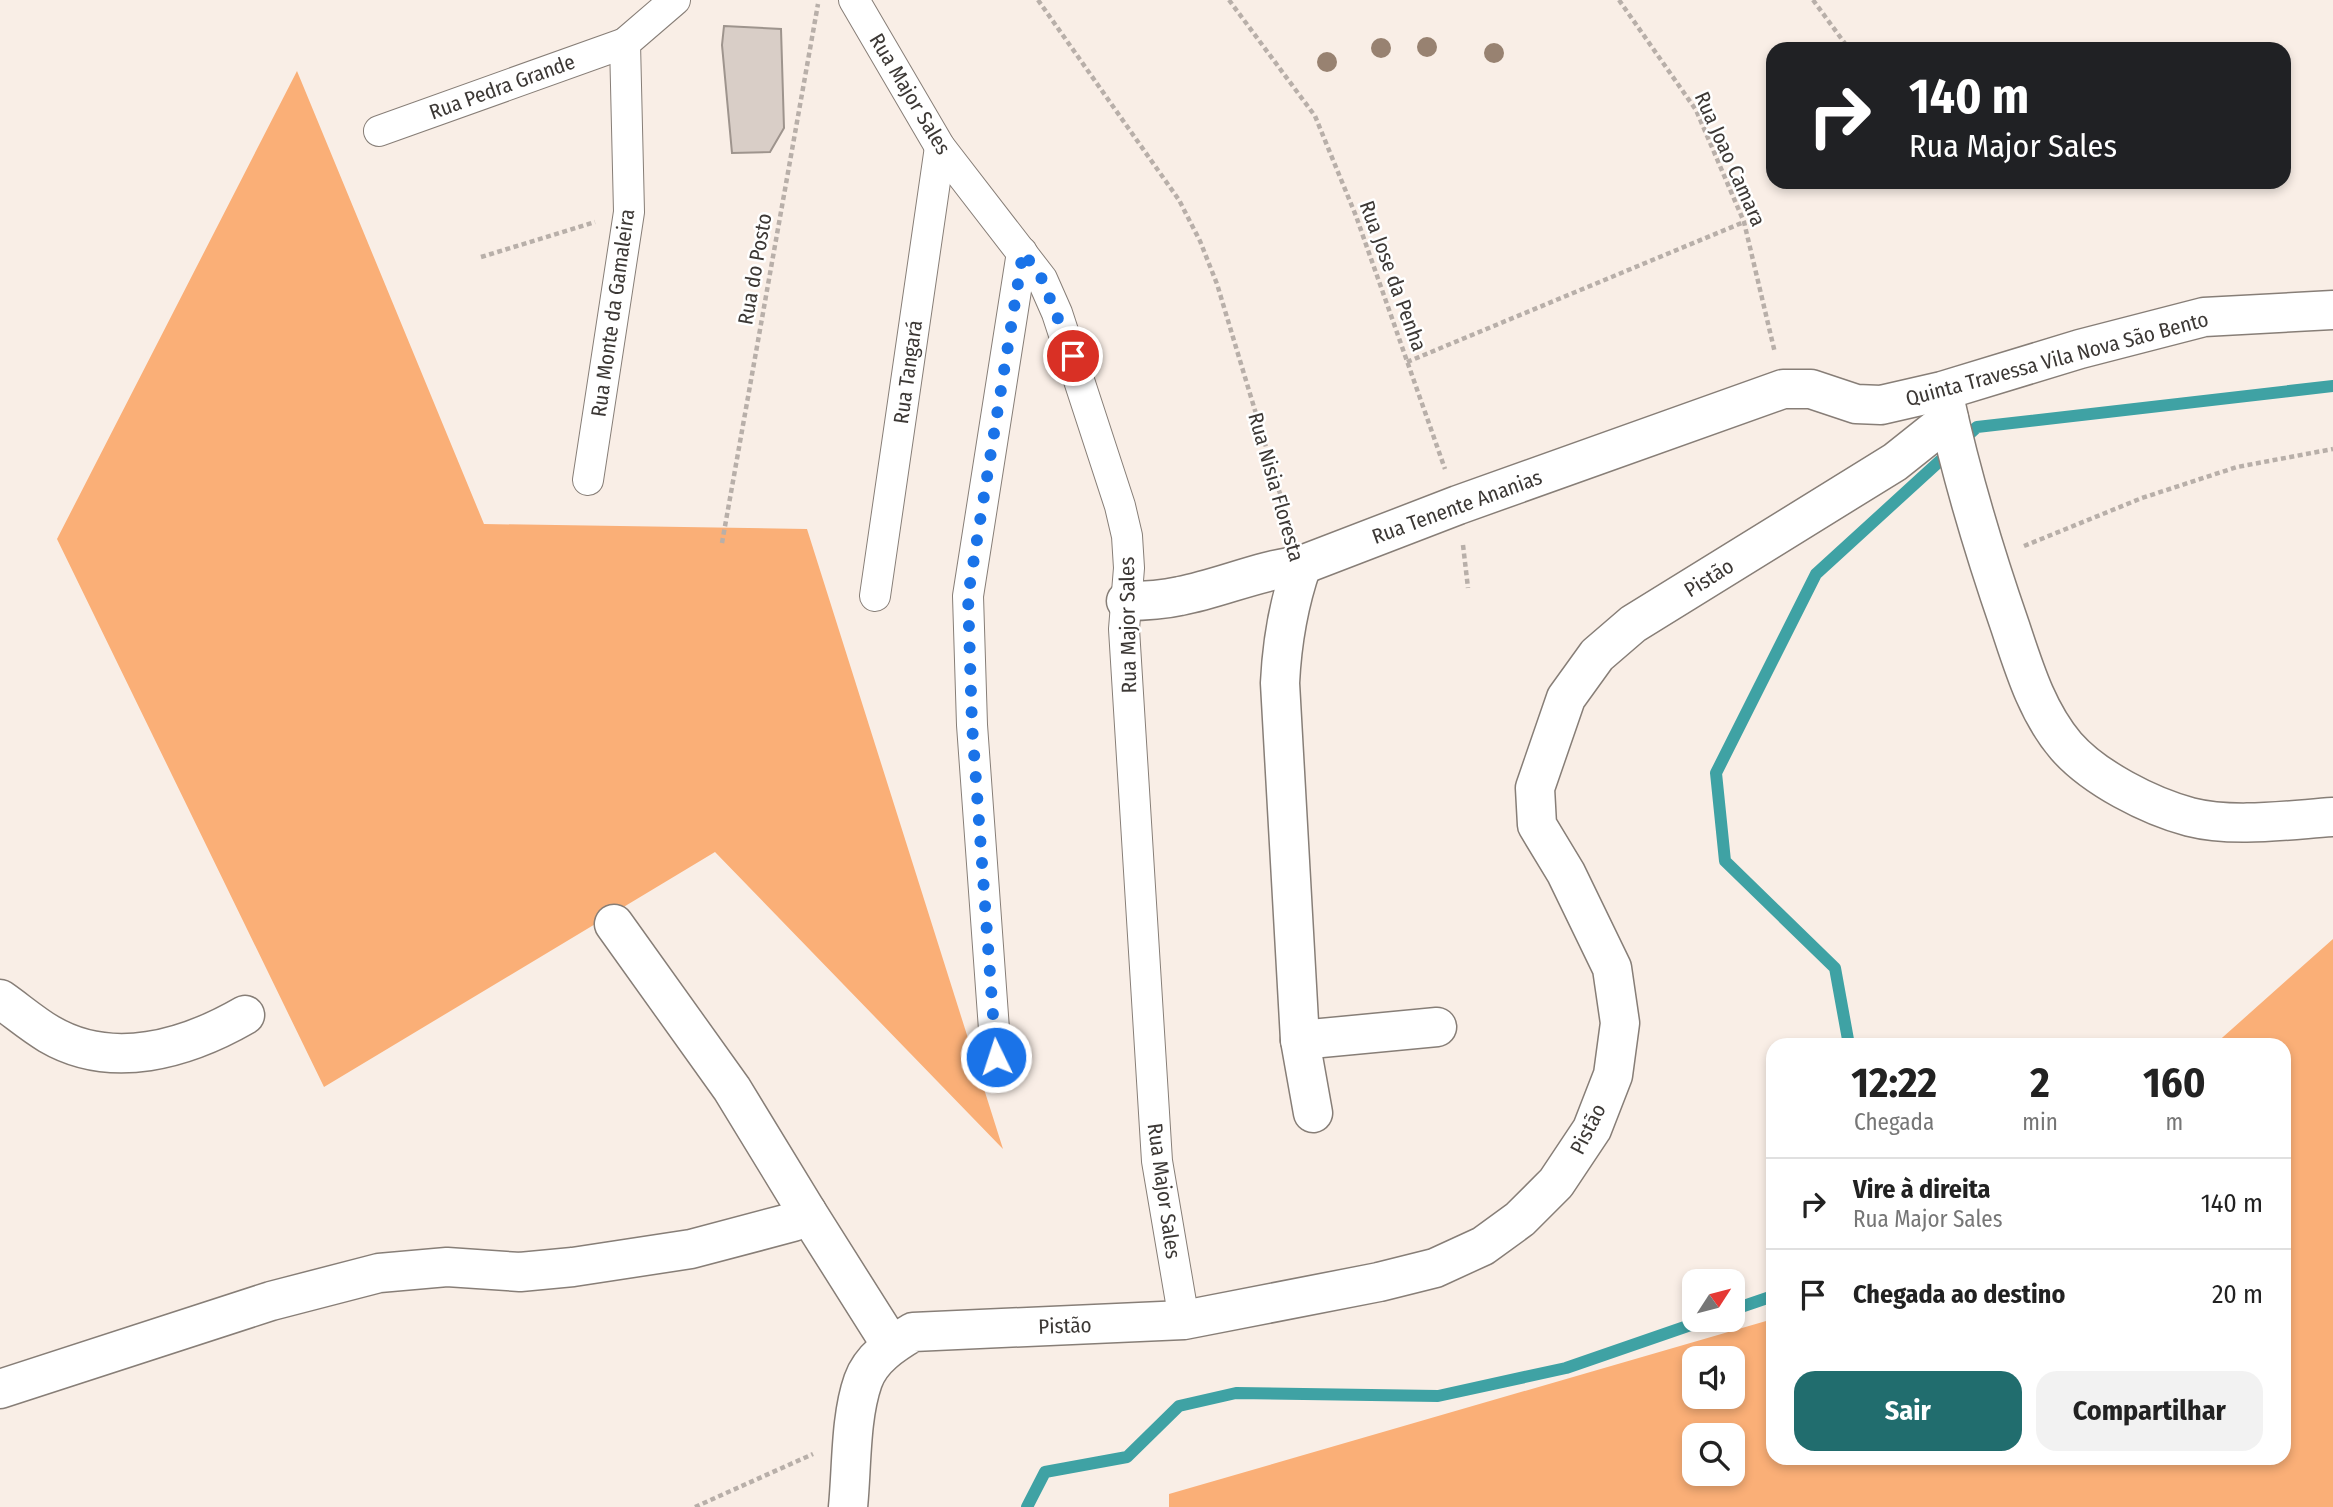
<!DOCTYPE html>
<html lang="pt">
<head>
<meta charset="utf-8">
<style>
	body { margin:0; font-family:"Fira Sans Condensed",sans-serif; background:#f2f2f2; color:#222; height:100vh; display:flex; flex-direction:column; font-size:26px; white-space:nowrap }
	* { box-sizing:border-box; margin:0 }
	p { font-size:23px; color:#767676 }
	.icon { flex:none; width:38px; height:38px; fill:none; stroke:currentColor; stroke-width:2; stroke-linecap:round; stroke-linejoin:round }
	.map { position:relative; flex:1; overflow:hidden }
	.panel { position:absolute; left:1766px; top:1038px; width:525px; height:427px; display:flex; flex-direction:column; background:#fff; border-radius:21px; box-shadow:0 4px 10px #0003 }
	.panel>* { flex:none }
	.hud { position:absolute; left:1766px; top:42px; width:525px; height:147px; border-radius:21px; box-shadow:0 4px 10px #0003; background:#202124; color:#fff; overflow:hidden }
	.needle { width:46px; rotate:54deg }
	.fabs { position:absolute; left:1682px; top:1269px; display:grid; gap:14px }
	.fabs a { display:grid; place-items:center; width:63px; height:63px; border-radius:14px; background:#fff; box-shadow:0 4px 10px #0003; font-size:35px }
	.pin { position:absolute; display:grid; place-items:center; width:60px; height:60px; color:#fff; margin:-30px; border:4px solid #fff; border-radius:50%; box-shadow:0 2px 7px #0007 }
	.me { position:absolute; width:77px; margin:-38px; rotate:356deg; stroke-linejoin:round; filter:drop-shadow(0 0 5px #0008) }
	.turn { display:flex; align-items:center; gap:24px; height:147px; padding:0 28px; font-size:32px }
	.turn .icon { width:91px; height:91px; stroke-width:2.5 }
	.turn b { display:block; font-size:49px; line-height:60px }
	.eta { display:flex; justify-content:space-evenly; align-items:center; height:119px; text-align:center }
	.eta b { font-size:42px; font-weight:700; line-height:49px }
	.cta { display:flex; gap:14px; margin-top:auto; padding:14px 28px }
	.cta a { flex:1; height:80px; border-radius:21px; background:#216d6e; color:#fff; font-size:28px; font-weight:700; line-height:80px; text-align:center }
	.cta a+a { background:#f2f2f2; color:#222 }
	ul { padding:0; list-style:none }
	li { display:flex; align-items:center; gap:21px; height:91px; padding:0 28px; border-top:2px solid #e0e0e0 }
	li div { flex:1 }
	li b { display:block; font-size:26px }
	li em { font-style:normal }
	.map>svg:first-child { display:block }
	.forest { fill:#faaf77; fill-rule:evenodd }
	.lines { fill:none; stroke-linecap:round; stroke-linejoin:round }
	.stream { stroke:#3fa2a4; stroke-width:12 }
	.building { fill:#d9cec7; stroke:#9e948d; stroke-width:2 }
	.pedestrian-casing { stroke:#877e77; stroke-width:32 }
	.minor-casing { stroke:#877e77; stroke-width:41 }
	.path { stroke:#b8afa9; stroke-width:4.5; stroke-dasharray:5 3.5; stroke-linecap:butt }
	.pedestrian { stroke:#fff; stroke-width:30 }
	.minor { stroke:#fff; stroke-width:38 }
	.tree { fill:#988271 }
	.route { stroke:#1a73e8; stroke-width:12; stroke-dasharray:0 21.6 }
	.labels { text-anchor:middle; stroke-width:5; stroke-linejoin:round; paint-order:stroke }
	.street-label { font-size:21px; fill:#3c3835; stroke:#fff }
</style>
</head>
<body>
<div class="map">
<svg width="2333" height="1507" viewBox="0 0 2333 1507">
	<rect width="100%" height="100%" fill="#f9eee6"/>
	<g class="forest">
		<polygon points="297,71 484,524 807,529 1003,1149 715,852 324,1087 57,539"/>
		<path d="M2333,939V1507H1169V1494L1773,1319V1458H2284V1045H2214ZM1694,1358H1732V1396H1694ZM1694,1435H1732V1474H1694Z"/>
	</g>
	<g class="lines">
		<g class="stream">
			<polyline points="1849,1045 1835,968 1725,861 1716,773 1816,574 1977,427 2333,386"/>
			<polyline points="1732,1310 1773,1296"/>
			<polyline points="1027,1507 1045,1472 1127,1457 1179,1406 1236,1393 1438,1396 1566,1368 1705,1320"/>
		</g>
	</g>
	<polygon class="building" points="724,26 781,29 784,128 770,152 732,153 722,45"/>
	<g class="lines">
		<defs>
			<g id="pedestrian">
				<polyline points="854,0 940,147 1042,279 1057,313 1120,506 1127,536 1129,568 1124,629 1157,1161 1184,1320"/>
				<polyline points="379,131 625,43"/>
				<polyline points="588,480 629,212 625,43 675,0"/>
				<polyline points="875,596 940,147"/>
				<polyline points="996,1057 972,725 968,596 1022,252"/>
			</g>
			<g id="minor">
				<path d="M1944,396C1961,474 1984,551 2010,626C2024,668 2037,712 2066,746C2094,778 2149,806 2190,817C2233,828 2288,820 2333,817"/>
				<path d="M1302,565C1288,605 1282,642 1280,683L1300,1040L1313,1113"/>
				<path d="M1126,601C1144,601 1162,600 1180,596C1221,588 1260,570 1302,565L1458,505L1783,389H1811L1856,404L1881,405L1942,391L2080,349L2204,317L2333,310"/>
				<path d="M0,999C16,1010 32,1024 49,1034C112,1071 186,1049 245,1015"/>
				<polyline points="1300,1040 1437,1027"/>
				<polyline points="807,1212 891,1345"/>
				<polyline points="0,1389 271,1301 379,1273 447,1267 520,1272 573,1267 691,1249 793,1222 807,1212 732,1089 614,924"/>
				<path d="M848,1507C852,1468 850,1418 863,1381C871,1358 893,1344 913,1332L1184,1320L1379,1282L1435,1268L1483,1246L1520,1219L1556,1183L1592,1129L1613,1075L1620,1023L1612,968L1566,873L1537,825L1535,788L1566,698L1597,655L1633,624L1895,462L1949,419"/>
			</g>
		</defs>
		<use href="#pedestrian" class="pedestrian-casing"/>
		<use href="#minor" class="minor-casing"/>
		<g class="path">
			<polyline points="1038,0 1179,200 1200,241 1217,284 1290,527"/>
			<polyline points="1229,0 1315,116 1356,216 1445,469"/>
			<polyline points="1619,0 1696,110 1744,222 1775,353"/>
			<polyline points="1813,0 1849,49"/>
			<polyline points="481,257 595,222"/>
			<polyline points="1407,362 1744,222"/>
			<polyline points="722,543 818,4"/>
			<polyline points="1463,545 1468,588"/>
			<polyline points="2024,546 2142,498 2237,467 2333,449"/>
			<polyline points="695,1507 813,1454"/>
		</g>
		<use href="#pedestrian" class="pedestrian"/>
		<use href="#minor" class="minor"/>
	</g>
	<g class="tree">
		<circle cx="1427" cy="47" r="10"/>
		<circle cx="1381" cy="48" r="10"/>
		<circle cx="1494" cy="53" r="10"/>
		<circle cx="1327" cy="62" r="10"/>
	</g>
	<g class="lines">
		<polyline class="route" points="996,1057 972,725 968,596 1023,252 1042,279 1073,356"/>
	</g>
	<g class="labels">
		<g class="street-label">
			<text transform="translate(502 87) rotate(-20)" y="7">Rua Pedra Grande</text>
			<text transform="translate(910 94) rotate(59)" y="7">Rua Major Sales</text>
			<text transform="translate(1730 159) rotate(66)" y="7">Rua Joao Camara</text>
			<text transform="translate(755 269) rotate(-80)" y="7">Rua do Posto</text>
			<text transform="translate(1393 276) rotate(70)" y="7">Rua Jose da Penha</text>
			<text transform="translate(613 313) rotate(-82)" y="7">Rua Monte da Gamaleira</text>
			<text transform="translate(2057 359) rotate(-15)" y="7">Quinta Travessa Vila Nova São Bento</text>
			<text transform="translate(908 372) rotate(-82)" y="7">Rua Tangará</text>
			<text transform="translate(1276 487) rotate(74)" y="7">Rua Nisia Floresta</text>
			<text transform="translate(1457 507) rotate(-20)" y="7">Rua Tenente Ananias</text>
			<text transform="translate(1709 578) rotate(-32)" y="7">Pistão</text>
			<text transform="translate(1128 625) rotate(-91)" y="7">Rua Major Sales</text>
			<text transform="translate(1588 1129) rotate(-63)" y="7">Pistão</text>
			<text transform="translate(1164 1191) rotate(82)" y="7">Rua Major Sales</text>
			<text transform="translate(1065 1326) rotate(-2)" y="7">Pistão</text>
		</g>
	</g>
</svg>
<div class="fabs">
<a><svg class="needle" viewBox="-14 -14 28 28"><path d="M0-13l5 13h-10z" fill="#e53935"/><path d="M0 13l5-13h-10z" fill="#767676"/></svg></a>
<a><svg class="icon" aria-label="sound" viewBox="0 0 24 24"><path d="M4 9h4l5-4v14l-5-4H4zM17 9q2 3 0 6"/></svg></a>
<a><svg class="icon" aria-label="search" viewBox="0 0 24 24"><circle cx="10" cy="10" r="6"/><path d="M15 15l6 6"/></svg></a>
</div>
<div class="pin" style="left:1073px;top:356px;background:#d93025"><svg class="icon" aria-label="arrive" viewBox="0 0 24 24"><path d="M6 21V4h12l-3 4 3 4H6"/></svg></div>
<svg class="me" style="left:996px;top:1057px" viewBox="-20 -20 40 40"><circle r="17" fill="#1a73e8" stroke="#fff" stroke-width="3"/><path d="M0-11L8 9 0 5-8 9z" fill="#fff"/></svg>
<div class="hud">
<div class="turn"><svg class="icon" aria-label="right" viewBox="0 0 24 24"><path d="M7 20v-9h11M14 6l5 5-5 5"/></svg><div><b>140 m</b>Rua Major Sales</div></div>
</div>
<section class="panel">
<div class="eta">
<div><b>12:22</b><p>Chegada</p></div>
<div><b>2</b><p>min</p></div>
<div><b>160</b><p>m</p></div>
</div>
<ul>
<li><svg class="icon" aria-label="right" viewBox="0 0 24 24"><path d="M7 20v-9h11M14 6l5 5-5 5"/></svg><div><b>Vire à direita</b><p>Rua Major Sales</p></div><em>140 m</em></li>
<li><svg class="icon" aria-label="arrive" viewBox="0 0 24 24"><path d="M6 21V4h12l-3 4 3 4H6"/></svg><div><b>Chegada ao destino</b></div><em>20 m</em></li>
</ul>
<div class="cta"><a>Sair</a><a>Compartilhar</a></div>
</section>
</div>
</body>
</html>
